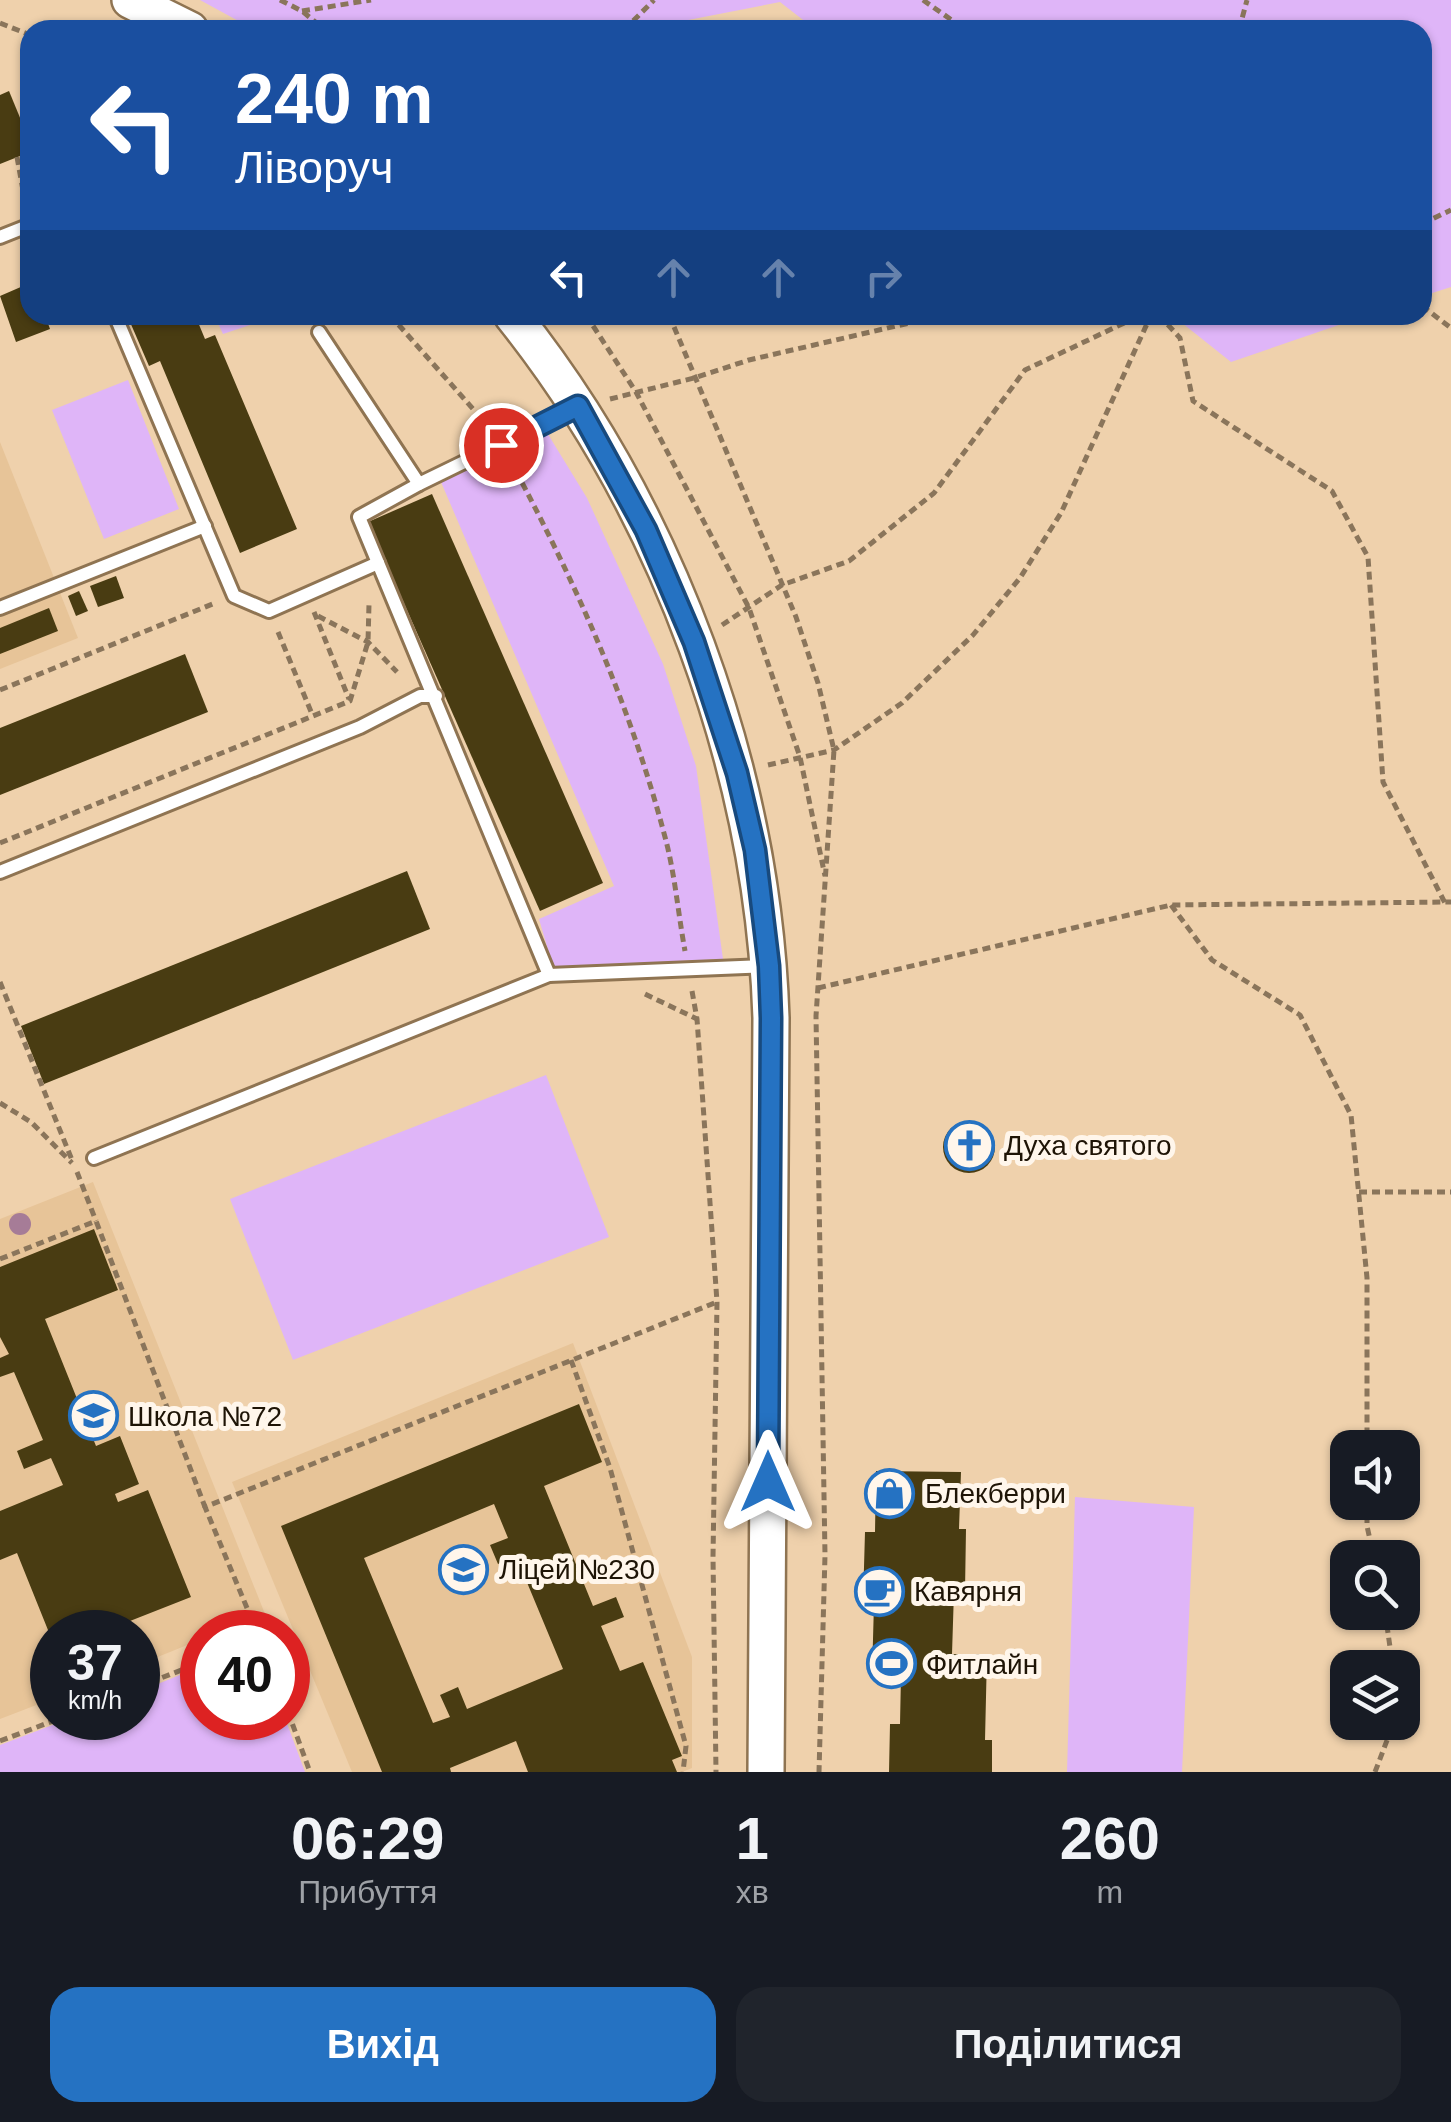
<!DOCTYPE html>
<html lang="uk">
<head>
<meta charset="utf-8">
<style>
	body { margin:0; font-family:Helvetica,sans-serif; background:#20242c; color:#f1f3f6; height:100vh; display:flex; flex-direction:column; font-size:38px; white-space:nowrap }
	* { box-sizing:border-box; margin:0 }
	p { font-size:32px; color:#9ea1a6 }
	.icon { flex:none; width:55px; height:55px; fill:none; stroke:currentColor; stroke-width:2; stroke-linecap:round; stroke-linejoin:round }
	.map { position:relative; height:1772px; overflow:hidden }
	.drawer { display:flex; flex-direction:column; background:#171b24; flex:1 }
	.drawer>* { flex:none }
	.hud { position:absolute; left:20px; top:20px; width:1412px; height:305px; border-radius:30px; box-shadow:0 2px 8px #0004; background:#1a4fa0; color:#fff; overflow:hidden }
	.tools { position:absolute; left:1330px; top:1430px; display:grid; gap:20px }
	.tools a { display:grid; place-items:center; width:90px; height:90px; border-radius:20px; background:#171b24; box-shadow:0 2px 8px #0004; font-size:50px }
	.speed { position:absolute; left:30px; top:1610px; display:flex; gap:20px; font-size:50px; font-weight:700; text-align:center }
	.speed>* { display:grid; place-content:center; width:130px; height:130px; border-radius:50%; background:#171b24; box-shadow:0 2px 8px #0004; line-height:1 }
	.speed small { font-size:25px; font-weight:400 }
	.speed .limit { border:15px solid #d22; background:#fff; color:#111 }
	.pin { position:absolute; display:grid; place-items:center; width:85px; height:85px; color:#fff; margin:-42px; border:5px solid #fff; border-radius:50%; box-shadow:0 2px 10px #0007 }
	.me { position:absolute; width:110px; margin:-55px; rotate:0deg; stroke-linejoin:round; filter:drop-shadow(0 0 8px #0008) }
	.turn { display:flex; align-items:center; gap:35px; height:210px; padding:0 50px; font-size:45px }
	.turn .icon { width:130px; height:130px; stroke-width:2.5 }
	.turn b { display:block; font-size:70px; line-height:85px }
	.lanes { display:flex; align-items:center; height:95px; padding:0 50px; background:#0003; justify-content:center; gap:50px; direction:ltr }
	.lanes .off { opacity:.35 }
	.eta { display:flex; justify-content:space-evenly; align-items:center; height:170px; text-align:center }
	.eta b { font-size:60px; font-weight:800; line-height:70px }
	.primary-button { display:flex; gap:20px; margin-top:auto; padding:20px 50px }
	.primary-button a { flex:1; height:115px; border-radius:30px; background:#2572c2; color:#fff; font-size:40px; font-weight:800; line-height:115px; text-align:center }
	.primary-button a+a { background:#20242c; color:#f1f3f6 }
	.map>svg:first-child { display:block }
	.built { fill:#e7c498 }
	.green { fill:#dfb5f8 }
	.building { fill:#493c12; fill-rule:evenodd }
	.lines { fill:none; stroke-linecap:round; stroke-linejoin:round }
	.lane-casing { stroke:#8f7452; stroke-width:18 }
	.secondary-casing { stroke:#8f7452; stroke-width:40 }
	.path { stroke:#8a755b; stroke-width:5; stroke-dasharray:8 5; stroke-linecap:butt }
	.lane { stroke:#fff; stroke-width:12 }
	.secondary { stroke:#fff; stroke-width:35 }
	.tree { fill:#a67c97 }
	.route-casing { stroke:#184a7e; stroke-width:25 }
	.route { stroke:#2572c2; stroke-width:18 }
	.labels { text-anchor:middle; stroke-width:10; stroke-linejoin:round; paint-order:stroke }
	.poi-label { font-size:28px; fill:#1e1406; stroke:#fff6eb; text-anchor:start }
</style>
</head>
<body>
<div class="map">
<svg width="1451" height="1772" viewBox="0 0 1451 1772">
	<rect width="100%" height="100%" fill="#efd1ac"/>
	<g class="built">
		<polygon points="0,442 78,638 0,669"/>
		<polygon points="93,1182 265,1614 218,1632 202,1632 202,1639 138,1665 138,1632 52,1632 52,1699 0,1719 0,1219"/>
		<polygon points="573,1343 692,1657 692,1768 682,1772 352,1772 232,1482"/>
	</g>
	<g class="green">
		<polygon points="200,0 1451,0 1451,287 1423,296 1422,30 816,30 780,2 637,30 255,30"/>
		<polygon points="214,315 280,315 223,334"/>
		<polygon points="1172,315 1368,315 1231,362"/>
		<polygon points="128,380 179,509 104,539 52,410"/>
		<polygon points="546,431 587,498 663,664 696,766 723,959 553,967 539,919 614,886 441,482"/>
		<polygon points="546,1075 609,1237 293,1360 230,1199"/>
		<polygon points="1075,1497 1194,1507 1182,1772 1067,1772"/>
		<polygon points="202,1666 202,1718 285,1718 305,1772 0,1772 0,1745 71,1718 138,1718 138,1692"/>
	</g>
	<g class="building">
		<polygon points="9,91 30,142 30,152 0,164 0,95"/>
		<polygon points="30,283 30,315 45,315 50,329 16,342 0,296"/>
		<polygon points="127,315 195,315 205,339 215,335 297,529 240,553 160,361 149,366"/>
		<polygon points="432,494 603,883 540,911 368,522"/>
		<polygon points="116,576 124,598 98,607 90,586"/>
		<polygon points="79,591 88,611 76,616 68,596"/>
		<polygon points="49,608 58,631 0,654 0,628"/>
		<polygon points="185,654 208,712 0,795 0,728"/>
		<polygon points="407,871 430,929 44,1084 21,1026"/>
		<circle cx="969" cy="1147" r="26"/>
		<polygon points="94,1229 118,1290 45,1319 96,1446 120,1436 139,1484 115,1494 118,1502 148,1490 191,1597 102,1632 52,1632 52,1640 17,1553 0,1560 0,1511 63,1485 51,1458 24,1469 17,1451 43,1440 14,1372 0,1377 0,1358 9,1354 0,1337 0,1267"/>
		<path d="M579,1404L602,1462L544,1486L593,1606L616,1597L624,1617L601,1626L620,1671L643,1662L682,1756L672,1760L677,1772H528L516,1741L450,1768L451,1772H382L281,1526ZM494,1504L508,1538L490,1545L498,1564L516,1556L563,1669L467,1709L458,1687L440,1695L450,1717L433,1723L364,1558Z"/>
		<polygon points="876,1471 961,1472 959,1529 966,1529 965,1591 954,1591 952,1654 987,1654 985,1740 992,1740 992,1772 889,1772 890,1724 900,1724 901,1675 872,1675 874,1603 863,1602 865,1532 875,1532"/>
	</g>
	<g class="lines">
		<defs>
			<g id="lane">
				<polyline points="0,237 30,225"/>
				<polyline points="115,315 234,596 269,611 378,563"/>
				<polyline points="319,332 419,484"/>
				<polyline points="0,608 205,526"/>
				<polyline points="0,872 360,727 420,696 436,696"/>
				<polyline points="549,975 359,517 419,484 575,408"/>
				<polyline points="94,1158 549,975 767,966"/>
			</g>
			<g id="secondary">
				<polyline points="130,0 190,30"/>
				<path d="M512,315C667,509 763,769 771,1018L766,1772"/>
			</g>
		</defs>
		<use href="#lane" class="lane-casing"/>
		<use href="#secondary" class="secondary-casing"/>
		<g class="path">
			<polyline points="280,0 302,11 325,30"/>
			<polyline points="923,0 966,30"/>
			<polyline points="302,11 371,0"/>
			<polyline points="0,23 30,35"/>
			<polyline points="624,30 654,0"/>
			<polyline points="1239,30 1247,0"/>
			<polyline points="17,157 26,207"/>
			<polyline points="1422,224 1451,210"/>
			<polyline points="1422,306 1451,328"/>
			<polyline points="390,315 488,426"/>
			<polyline points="586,315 636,392 749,608 800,757 825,876"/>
			<polyline points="669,315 796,617 818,683 834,750 816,1016 825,1555 819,1772"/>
			<polyline points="1159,315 1180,338 1193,401 1332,491 1368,557 1383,782 1445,903"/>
			<polyline points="610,399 694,378 749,360 944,315"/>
			<path d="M510,460C575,581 630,704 665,837C675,874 678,913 685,951"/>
			<polyline points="314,612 349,699"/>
			<polyline points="318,616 368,642 397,672"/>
			<polyline points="722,625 782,585 849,561 934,493 1025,370 1141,315"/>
			<polyline points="278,632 312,714"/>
			<polyline points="0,690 215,603"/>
			<polyline points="768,765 834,750 902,703 973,635 1020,578 1061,513 1151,315"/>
			<polyline points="0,843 350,701 368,642 369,604"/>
			<polyline points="1171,905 1212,960 1300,1015 1351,1115 1367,1278 1367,1448"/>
			<polyline points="0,982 72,1160"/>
			<polyline points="818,988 1171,905 1451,902"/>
			<polyline points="692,991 697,1019 717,1302 713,1557 716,1772"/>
			<polyline points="645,994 697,1019"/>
			<polyline points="0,1103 31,1122 72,1163"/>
			<polyline points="77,1172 96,1221"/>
			<polyline points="1359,1192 1451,1192"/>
			<polyline points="0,1259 96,1221 205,1507"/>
			<polyline points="571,1360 610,1468 686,1746 683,1772"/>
			<polyline points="1367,1502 1367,1526 1374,1558"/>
			<polyline points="1385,1612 1393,1668"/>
			<polyline points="257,1632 205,1507 717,1302"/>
			<polyline points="138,1687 202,1662"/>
			<polyline points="288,1712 310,1772"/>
			<polyline points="0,1741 61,1718"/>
			<polyline points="1375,1772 1394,1722"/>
		</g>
		<use href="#lane" class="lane"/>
		<use href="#secondary" class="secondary"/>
	</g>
	<circle class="tree" cx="20" cy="1224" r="11"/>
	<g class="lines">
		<defs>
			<polyline id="route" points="501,445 578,406 646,530 694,642 737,773 755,850 769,966 771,1018 768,1482"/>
		</defs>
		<use href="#route" class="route-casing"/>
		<use href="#route" class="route"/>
	</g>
	<defs>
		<symbol id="church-ring" viewBox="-11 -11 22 22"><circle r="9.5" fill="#fff6eb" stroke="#2572c2" stroke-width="1.5"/><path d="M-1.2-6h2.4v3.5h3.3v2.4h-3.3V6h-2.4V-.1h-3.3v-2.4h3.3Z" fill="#2572c2"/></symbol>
		<symbol id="school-ring" viewBox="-11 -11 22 22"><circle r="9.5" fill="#fff6eb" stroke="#2572c2" stroke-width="1.5"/><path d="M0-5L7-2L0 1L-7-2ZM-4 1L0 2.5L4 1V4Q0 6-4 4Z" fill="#2572c2"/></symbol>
		<symbol id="shop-ring" viewBox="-11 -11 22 22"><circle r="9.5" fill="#fff6eb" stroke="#2572c2" stroke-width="1.5"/><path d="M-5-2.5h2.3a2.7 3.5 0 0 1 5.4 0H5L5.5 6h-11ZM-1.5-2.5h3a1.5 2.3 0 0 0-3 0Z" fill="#2572c2"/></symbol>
		<symbol id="cafe-ring" viewBox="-11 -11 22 22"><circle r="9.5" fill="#fff6eb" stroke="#2572c2" stroke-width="1.5"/><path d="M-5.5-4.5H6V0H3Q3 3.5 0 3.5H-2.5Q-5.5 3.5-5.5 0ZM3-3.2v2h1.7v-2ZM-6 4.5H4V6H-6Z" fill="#2572c2"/></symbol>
		<symbol id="stadium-ring" viewBox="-11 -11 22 22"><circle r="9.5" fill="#fff6eb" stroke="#2572c2" stroke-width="1.5"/><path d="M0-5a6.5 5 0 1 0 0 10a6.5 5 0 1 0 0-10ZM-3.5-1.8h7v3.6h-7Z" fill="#2572c2"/></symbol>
	</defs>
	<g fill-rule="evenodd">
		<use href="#church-ring" x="942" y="1118" width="55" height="55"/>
		<use href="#school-ring" x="66" y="1388" width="55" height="55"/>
		<use href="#shop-ring" x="862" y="1466" width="55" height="55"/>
		<use href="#school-ring" x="436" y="1542" width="55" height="55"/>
		<use href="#cafe-ring" x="852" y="1564" width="55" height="55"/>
		<use href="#stadium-ring" x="864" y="1636" width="55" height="55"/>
	</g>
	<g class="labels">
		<g class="poi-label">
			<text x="1004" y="1155">Духа святого</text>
			<text x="128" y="1426">Школа №72</text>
			<text x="925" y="1503">Блекберри</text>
			<text x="499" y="1579">Ліцей №230</text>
			<text x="914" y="1601">Кавярня</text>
			<text x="926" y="1674">Фитлайн</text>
		</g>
	</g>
</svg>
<div class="tools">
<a><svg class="icon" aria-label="sound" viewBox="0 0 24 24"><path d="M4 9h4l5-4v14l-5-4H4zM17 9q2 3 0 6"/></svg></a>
<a><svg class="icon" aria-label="search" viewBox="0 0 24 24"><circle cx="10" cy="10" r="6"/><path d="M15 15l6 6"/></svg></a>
<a><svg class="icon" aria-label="layers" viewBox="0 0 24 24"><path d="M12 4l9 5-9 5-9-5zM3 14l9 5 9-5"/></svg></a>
</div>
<div class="speed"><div>37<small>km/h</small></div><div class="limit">40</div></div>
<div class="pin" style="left:501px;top:445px;background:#d93025"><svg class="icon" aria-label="arrive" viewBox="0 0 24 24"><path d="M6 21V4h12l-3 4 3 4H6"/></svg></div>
<svg class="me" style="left:768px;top:1482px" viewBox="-20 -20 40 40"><path d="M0-17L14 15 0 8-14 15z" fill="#2572c2" stroke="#fff" stroke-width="4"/></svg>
<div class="hud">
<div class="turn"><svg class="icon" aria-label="left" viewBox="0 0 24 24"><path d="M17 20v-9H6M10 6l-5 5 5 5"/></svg><div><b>240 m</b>Ліворуч</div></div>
<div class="lanes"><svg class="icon" aria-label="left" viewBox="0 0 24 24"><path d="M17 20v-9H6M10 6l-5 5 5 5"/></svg><svg class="icon off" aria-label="ahead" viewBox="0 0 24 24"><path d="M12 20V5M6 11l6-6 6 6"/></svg><svg class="icon off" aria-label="ahead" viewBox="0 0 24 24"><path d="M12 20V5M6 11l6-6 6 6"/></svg><svg class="icon off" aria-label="right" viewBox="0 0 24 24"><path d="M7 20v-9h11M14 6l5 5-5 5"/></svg></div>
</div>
</div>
<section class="drawer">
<div class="eta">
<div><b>06:29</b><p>Прибуття</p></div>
<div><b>1</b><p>хв</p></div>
<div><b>260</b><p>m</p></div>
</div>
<div class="primary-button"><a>Вихід</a><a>Поділитися</a></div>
</section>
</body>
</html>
